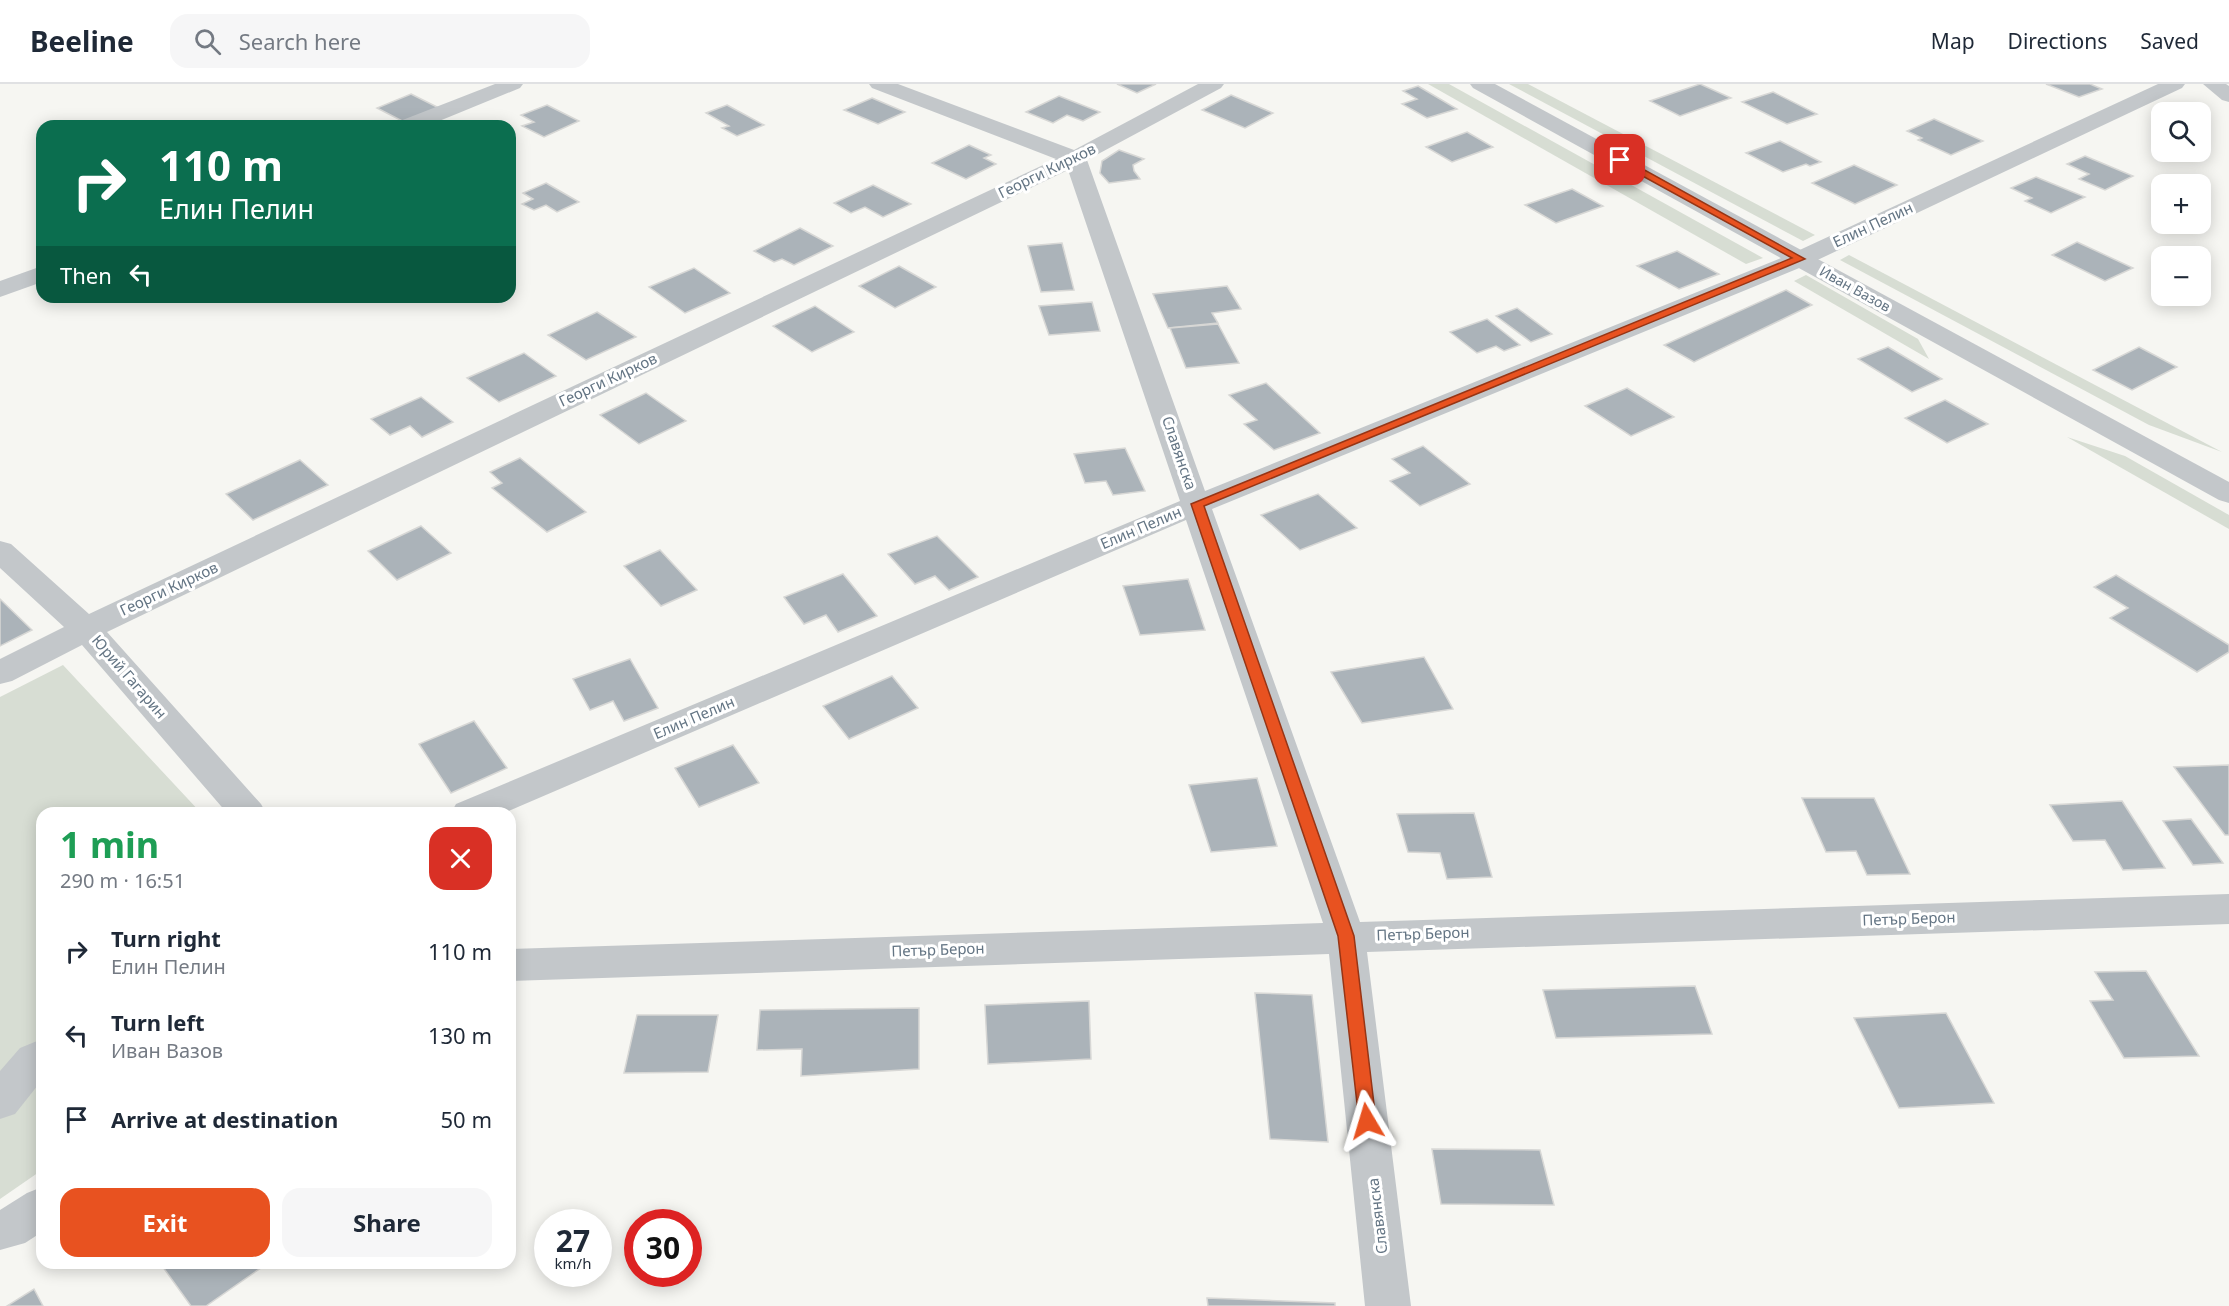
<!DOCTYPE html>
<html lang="en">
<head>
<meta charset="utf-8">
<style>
	body { margin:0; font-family:"Noto Sans",sans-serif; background:#f6f6f7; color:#1f2937; height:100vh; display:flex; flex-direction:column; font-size:22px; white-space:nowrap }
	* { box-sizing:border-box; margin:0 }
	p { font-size:20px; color:#747a83 }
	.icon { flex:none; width:33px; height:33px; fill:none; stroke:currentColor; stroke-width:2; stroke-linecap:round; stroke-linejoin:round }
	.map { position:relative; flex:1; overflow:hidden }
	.details { position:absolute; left:36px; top:723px; width:480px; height:462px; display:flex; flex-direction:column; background:#fff; border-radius:18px; box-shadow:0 3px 15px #0003 }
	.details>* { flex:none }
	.top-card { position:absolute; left:36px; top:36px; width:480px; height:183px; border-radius:18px; box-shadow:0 3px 15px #0003; background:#0b6e4f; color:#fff; overflow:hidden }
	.buttons { position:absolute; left:2151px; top:18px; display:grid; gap:12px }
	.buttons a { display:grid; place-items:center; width:60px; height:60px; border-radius:12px; background:#fff; box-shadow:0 3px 15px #0003; font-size:30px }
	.speed { position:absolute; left:534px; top:1125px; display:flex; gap:12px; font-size:30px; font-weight:700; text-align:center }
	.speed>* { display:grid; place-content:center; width:78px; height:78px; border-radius:50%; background:#fff; box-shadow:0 3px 15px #0003; line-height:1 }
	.speed small { font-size:15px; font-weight:400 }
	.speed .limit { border:9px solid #d22; background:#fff; color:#111 }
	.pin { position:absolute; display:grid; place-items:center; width:51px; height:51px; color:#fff; margin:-26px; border-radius:12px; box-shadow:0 3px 9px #0006 }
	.me { position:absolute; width:66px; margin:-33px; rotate:353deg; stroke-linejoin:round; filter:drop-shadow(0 0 4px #0008) }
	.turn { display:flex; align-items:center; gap:21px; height:126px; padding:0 24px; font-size:27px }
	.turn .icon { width:78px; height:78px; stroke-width:2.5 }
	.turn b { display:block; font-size:42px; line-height:51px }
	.then { display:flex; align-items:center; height:57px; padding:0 24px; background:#0003; gap:12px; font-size:22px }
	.round { display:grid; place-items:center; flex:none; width:63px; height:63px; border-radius:18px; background:#f6f6f7 }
	.summary { display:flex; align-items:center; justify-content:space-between; height:102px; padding:0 24px }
	h1 { font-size:36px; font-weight:700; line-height:45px; color:#1e9e55 }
	.button { display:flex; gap:12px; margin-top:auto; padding:12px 24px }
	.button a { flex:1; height:69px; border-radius:18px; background:#e85220; color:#fff; font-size:24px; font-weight:700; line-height:69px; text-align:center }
	.button a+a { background:#f6f6f7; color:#1f2937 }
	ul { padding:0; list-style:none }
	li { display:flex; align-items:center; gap:18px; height:84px; padding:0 24px }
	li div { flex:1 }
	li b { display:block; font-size:22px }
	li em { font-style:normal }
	header { display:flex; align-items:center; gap:36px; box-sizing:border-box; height:84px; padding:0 30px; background:#fff; border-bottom:2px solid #e0e1e3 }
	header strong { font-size:28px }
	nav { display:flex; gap:33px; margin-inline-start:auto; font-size:21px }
	.search { width:420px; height:54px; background:#f6f6f7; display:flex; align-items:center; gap:15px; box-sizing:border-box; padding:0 21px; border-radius:18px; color:#747a83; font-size:22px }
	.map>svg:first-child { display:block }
	.green { fill:#d7ddd3 }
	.building { fill:#abb3b9; stroke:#d7d7d5; stroke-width:1.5 }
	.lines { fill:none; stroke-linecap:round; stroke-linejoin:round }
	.minor { fill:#c3c7ca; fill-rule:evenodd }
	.tertiary { fill:#c3c7ca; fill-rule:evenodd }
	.route { fill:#e85220; stroke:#973515; stroke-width:1.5 }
	.labels { text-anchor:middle; stroke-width:6; stroke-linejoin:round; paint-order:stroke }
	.far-street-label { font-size:14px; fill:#647584; stroke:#fff }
	.street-label { font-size:15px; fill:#647584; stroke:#fff }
</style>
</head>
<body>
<header>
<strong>Beeline</strong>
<div class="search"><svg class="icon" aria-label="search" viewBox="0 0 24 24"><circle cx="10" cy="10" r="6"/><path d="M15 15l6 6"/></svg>Search here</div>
<nav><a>Map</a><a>Directions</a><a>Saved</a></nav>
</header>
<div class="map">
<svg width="2229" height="1222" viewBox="0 0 2229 1222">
	<rect width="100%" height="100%" fill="#f6f6f2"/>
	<g class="green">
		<polygon points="1428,0 1449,0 1763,174 1746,180"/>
		<polygon points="1509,0 1528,0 1815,151 1803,157"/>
		<polygon points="1849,171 2222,368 2149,341 1840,176"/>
		<polygon points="1806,191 1918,255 1929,275 1794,197"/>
		<polygon points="2067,353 2125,372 2229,431 2229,445"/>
		<polygon points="63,581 201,729 42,729 42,1086 0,1115 0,613"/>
	</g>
	<g class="building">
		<polygon points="1117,0 1156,0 1137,9"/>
		<polygon points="1700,0 1731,14 1680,32 1650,17"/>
		<polygon points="2046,0 2090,0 2102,5 2079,13"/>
		<polygon points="1418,2 1457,25 1427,34 1402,20 1417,15 1403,7"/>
		<polygon points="1773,8 1817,30 1787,40 1742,18"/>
		<polygon points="411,10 441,25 406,39 377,24"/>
		<polygon points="1231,11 1273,29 1245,44 1202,26"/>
		<polygon points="1059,12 1100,28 1083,37 1067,31 1053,39 1026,28"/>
		<polygon points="872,14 905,28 878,40 844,26"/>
		<polygon points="547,21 579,37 544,53 522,42 534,38 521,31"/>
		<polygon points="727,21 764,41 737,52 722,44 729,42 706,29"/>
		<polygon points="1934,35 1983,57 1951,71 1918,56 1922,54 1907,47"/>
		<polygon points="1467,48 1493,63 1452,78 1426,63"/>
		<polygon points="1780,57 1821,78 1810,82 1806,80 1783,88 1746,69"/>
		<polygon points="969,61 991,71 984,74 996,80 966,95 932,79"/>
		<polygon points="1119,66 1144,75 1133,81 1134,87 1140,95 1109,99 1100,89 1102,77"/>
		<polygon points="2085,72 2133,92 2105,106 2079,95 2089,90 2067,80"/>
		<polygon points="1854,81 1897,101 1855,120 1812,99"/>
		<polygon points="2036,93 2085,113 2051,129 2025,117 2032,114 2011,104"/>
		<polygon points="546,99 579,118 557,128 546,121 534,126 522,120 533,115 523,109"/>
		<polygon points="873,101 911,120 883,133 865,123 851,129 834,119"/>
		<polygon points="1572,105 1603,122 1556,139 1525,121"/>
		<polygon points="800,144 833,162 794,181 782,175 774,178 754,167"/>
		<polygon points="2077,158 2133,184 2105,197 2052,171"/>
		<polygon points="1062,159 1074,206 1041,208 1028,162"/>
		<polygon points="1677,167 1719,190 1679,205 1637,182"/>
		<polygon points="899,182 936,203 895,224 859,202"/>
		<polygon points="694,184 730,209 685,229 649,203"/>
		<polygon points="1227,202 1241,225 1212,229 1218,239 1168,244 1153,210"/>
		<polygon points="1786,206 1812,221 1694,278 1664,261"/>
		<polygon points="1092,218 1100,247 1049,251 1039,222"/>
		<polygon points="815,222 854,248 812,268 773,242"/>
		<polygon points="1517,224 1552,250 1531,258 1496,232"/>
		<polygon points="597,228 636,253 586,276 548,251"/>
		<polygon points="1487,235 1520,261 1504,267 1496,262 1477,269 1450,248"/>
		<polygon points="1218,240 1239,279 1186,284 1170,244"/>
		<polygon points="1888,263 1942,295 1912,308 1858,275"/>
		<polygon points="2139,263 2177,283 2132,306 2093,286"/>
		<polygon points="524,269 556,292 499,318 467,294"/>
		<polygon points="1266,299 1320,349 1274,366 1244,340 1257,336 1229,311"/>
		<polygon points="1627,304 1674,333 1631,352 1585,322"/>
		<polygon points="646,309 686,337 639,360 600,331"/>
		<polygon points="421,313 453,338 422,353 410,342 390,351 371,335"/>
		<polygon points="1945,316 1988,340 1947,359 1905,334"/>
		<polygon points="1423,362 1470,400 1420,422 1390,397 1410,389 1392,375"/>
		<polygon points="1125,364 1145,407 1113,411 1106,397 1085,399 1074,370"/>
		<polygon points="520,374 586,428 547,448 492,404 502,399 490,388"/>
		<polygon points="300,376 328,401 253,436 226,410"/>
		<polygon points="1318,410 1357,444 1300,466 1261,431"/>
		<polygon points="421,442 451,469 397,496 368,467"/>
		<polygon points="937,452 978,493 949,506 935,492 915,500 888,470"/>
		<polygon points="660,466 697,506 661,522 624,482"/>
		<polygon points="843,490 877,532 838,548 826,531 804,540 784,513"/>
		<polygon points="2116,491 2229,561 2229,568 2197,588 2110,534 2128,524 2094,503"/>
		<polygon points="1188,495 1205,546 1140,551 1123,502"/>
		<polygon points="0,515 32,546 0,562"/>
		<polygon points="1424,573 1453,625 1362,639 1331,588"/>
		<polygon points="630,575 658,624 624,637 613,617 590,626 573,595"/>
		<polygon points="892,592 918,624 849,655 823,622"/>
		<polygon points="474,637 507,684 451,709 419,660"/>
		<polygon points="733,661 759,699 699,723 675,684"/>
		<polygon points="2229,681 2229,751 2225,751 2174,683"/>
		<polygon points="1257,694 1277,762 1211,768 1189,701"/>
		<polygon points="1802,714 1874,714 1910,790 1867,791 1856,767 1826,768"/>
		<polygon points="2122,717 2165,784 2123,786 2105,756 2073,757 2050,721"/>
		<polygon points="1474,729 1492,793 1447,795 1440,769 1408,768 1397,730"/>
		<polygon points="2191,735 2223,779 2193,781 2163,737"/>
		<polygon points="2146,887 2199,972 2124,974 2090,917 2113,916 2095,888"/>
		<polygon points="1695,902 1712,950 1556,954 1543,906"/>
		<polygon points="1255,909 1312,911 1328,1058 1270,1055"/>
		<polygon points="1089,917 1091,975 988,980 985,921"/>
		<polygon points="919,924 919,985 801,992 802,965 757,966 760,926"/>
		<polygon points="1946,929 1994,1019 1899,1024 1854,934"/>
		<polygon points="637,931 718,931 708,988 624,989"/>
		<polygon points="1432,1065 1540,1066 1554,1121 1441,1120"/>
		<polygon points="160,1179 268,1179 206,1222 191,1222"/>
		<polygon points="34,1205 43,1222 7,1222"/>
		<polygon points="1207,1214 1335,1219 1335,1222 1208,1222"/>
	</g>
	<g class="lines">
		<g class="minor">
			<polygon points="495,0 523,0 520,4 427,42 397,42 400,37"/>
			<polygon points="869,0 898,0 1074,66 1198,0 1224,0 1221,4 1087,76 1205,407 1791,170 2158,0 2185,0 2182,4 1809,180 1212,425 1360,838 2229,810 2229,840 1367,868 1411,1222 1365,1222 1329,870 510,897 510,865 1323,839 1186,436 504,729 451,729 456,720 1180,417 1068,86 107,548 261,720 266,729 227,729 82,561 12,597 0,600 0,575 64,543 0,484 0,457 11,460 89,530 1056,75 872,4"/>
			<polygon points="2203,0 2226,0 2229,2 2229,18 2222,16"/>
			<polygon points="42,182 42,198 0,213 0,197"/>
			<polygon points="42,955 42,996 15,1030 0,1035 0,987 20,964"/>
			<polygon points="42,1103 42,1148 25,1159 0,1166 0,1126 27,1109"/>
		</g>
		<polygon class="tertiary" points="1470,0 1495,0 2229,398 2229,419 2219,416 1473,4"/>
	</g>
	<polygon class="route" points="1617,74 1623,74 1805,175 1204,422 1354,852 1376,1037 1373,1043 1367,1045 1361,1043 1359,1037 1338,852 1191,420 1792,174 1617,78"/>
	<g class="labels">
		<g class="far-street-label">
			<text transform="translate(1855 205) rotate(29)" y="5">Иван Вазов</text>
		</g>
		<g class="street-label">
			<text transform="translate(1047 87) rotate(-26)" y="5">Георги Кирков</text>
			<text transform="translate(1873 141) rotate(-25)" y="5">Елин Пелин</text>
			<text transform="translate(608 296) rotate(-25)" y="5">Георги Кирков</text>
			<text transform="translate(1179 369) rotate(71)" y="5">Славянска</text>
			<text transform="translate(1141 444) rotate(-23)" y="5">Елин Пелин</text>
			<text transform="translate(169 505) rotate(-25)" y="5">Георги Кирков</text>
			<text transform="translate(129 593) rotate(49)" y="5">Юрий Гагарин</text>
			<text transform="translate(694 634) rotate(-23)" y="5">Елин Пелин</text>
			<text transform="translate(1909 835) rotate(-2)" y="5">Петър Берон</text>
			<text transform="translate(1423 850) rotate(-2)" y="5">Петър Берон</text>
			<text transform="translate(938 866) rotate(-2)" y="5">Петър Берон</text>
			<text transform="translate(1378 1132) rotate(-97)" y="5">Славянска</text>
		</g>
	</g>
</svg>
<div class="buttons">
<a><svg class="icon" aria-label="search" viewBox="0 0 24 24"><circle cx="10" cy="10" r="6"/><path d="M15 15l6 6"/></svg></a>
<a>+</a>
<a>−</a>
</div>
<div class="speed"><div>27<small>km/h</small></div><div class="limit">30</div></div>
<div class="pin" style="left:1620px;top:76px;background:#d93025"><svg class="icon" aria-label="arrive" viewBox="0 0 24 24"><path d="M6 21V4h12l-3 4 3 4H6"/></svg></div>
<svg class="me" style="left:1367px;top:1037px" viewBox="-20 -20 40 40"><path d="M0-17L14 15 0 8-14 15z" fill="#e85220" stroke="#fff" stroke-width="4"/></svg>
<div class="top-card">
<div class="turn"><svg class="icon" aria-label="right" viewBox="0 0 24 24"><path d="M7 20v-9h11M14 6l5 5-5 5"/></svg><div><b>110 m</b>Елин Пелин</div></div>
<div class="then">Then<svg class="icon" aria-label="left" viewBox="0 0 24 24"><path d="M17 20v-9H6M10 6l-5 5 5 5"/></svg></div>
</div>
<section class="details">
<div class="summary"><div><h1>1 min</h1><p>290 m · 16:51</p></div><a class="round" style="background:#d93025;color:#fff"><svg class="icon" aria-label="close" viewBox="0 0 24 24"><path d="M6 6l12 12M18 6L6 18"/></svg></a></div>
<ul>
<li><svg class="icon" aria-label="right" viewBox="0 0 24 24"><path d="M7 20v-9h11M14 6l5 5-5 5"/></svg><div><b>Turn right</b><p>Елин Пелин</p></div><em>110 m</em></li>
<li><svg class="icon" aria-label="left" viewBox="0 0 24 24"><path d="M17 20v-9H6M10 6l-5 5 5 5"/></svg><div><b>Turn left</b><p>Иван Вазов</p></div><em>130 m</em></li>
<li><svg class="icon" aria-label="arrive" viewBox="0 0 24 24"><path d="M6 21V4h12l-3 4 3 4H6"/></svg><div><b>Arrive at destination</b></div><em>50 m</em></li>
</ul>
<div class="button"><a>Exit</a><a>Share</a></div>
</section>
</div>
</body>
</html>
